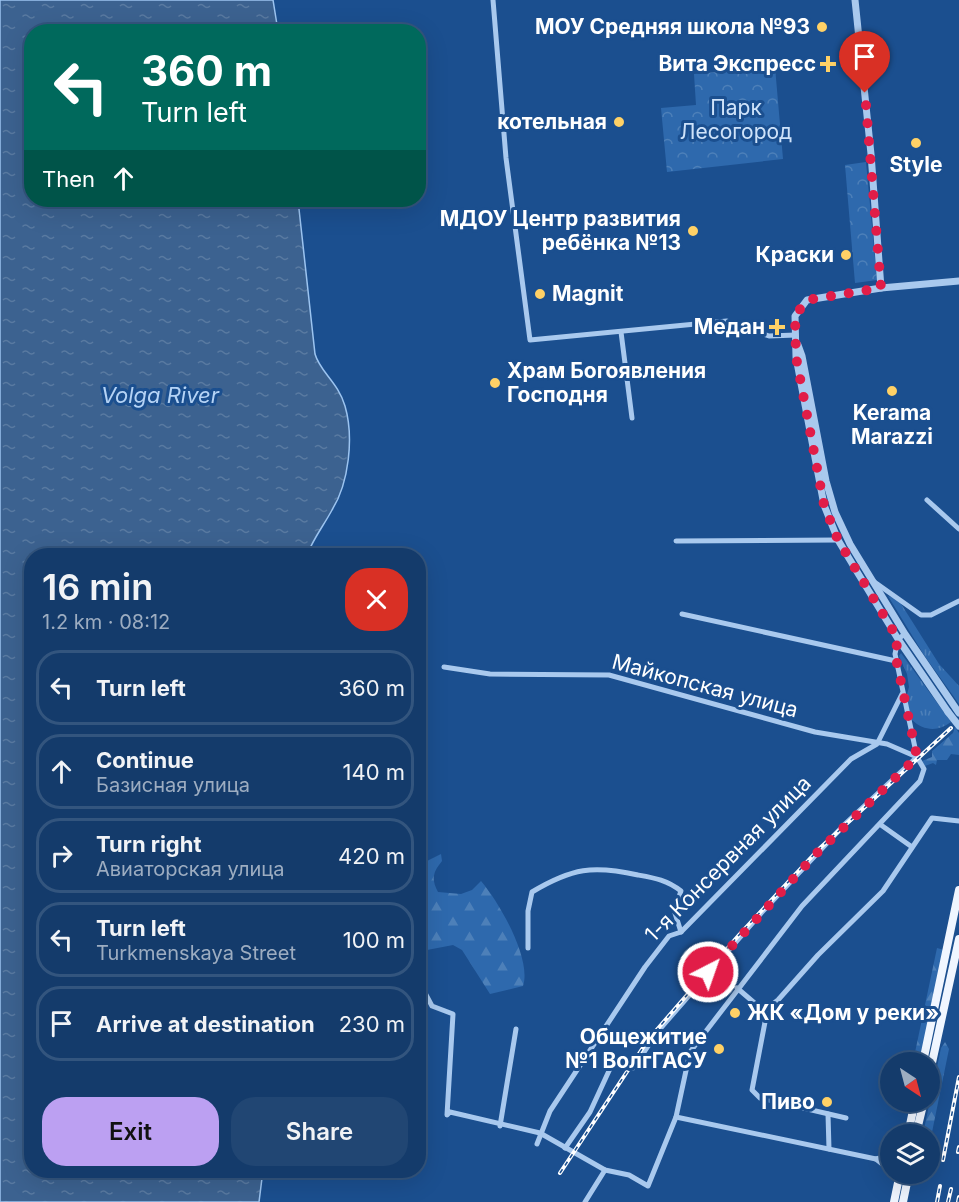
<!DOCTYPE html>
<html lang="en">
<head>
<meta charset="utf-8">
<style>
	body { margin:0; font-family:Inter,sans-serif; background:#214673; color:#f1f3f6; height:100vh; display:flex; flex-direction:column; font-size:22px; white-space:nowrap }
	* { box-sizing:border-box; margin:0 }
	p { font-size:20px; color:#9dadc1 }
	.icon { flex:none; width:33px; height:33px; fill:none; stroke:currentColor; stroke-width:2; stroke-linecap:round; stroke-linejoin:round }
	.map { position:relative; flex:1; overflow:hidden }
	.details { position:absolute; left:24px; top:548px; width:402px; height:630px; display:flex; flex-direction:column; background:#143b6b; border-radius:24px; box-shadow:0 6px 24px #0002,0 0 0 2px #33557e }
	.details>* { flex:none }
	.guide { position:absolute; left:24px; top:24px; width:402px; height:183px; border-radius:24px; box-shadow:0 6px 24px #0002,0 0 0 2px #33557e; background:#00695c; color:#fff; overflow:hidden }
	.needle { width:39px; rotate:144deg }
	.controls { position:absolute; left:880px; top:1052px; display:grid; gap:12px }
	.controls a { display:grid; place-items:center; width:60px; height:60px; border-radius:50%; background:#143b6b; box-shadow:0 6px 24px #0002,0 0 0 2px #33557e; font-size:30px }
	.pin { position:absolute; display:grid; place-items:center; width:51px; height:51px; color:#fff; margin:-62px -26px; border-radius:50% 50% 50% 0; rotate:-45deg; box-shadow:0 0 6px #0007 }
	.pin .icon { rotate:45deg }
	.me { position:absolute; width:66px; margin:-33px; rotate:41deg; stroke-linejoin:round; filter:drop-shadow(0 0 4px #0008) }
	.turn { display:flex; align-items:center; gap:21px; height:126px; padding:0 18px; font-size:27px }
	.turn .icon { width:78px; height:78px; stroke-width:2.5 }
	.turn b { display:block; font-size:42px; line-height:51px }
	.then { display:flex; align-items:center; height:57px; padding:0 18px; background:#0003; gap:12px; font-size:22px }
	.round { display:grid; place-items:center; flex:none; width:63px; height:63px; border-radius:24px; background:#214673 }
	.headline { display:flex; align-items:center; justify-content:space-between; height:102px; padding:0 18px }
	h1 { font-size:36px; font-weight:600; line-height:45px }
	.action { display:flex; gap:12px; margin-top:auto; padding:12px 18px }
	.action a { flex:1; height:69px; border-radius:24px; background:#bca0f2; color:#111; font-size:24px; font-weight:600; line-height:69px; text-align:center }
	.action a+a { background:#214673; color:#f1f3f6 }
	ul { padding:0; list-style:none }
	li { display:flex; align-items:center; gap:18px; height:75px; margin:0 12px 9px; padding:0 6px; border:3px solid #33557e; border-radius:24px }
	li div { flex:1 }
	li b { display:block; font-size:22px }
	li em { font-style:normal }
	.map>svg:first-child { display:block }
	.grass { fill:url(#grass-tufts) }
	.forest { fill:url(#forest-firs) }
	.park { fill:url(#park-crowns) }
	.water { fill:url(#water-ripples); stroke:#9cc4f0; stroke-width:1.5 }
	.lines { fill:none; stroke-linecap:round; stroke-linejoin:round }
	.minor { stroke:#a9c9ee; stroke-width:5 }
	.tertiary { stroke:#a9c9ee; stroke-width:7 }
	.primary { stroke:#f0f6ff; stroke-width:8 }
	.rail-casing { stroke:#fff; stroke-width:4 }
	.rail { stroke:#1b4f8f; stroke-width:1.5; stroke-dasharray:4.5; stroke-linecap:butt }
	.tertiary-bridge { stroke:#a9c9ee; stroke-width:7 }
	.route { stroke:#e11d48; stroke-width:10; stroke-dasharray:0 18 }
	.poi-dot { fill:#ffd166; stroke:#1b4f8f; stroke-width:2 }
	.labels { text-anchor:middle; stroke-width:6; stroke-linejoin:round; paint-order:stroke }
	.poi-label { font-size:21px; font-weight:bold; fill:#fff; stroke:#1b4f8f; text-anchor:end }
	.park-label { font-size:21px; fill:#cfe3fa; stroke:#1b4f8f }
	.street-label { font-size:21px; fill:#fff; stroke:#1b4f8f }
	.water-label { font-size:22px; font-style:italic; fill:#b5d3f5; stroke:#1b4f8f }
</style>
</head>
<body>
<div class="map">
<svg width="959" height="1202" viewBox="0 0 959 1202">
	<defs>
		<pattern id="grass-tufts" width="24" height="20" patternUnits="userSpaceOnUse" patternTransform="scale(1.5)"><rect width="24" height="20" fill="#2e69ad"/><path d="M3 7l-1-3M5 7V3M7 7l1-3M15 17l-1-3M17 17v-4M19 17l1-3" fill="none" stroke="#4d80b9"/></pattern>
		<pattern id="forest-firs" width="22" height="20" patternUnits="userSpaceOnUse" patternTransform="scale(1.5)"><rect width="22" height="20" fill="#2e69ad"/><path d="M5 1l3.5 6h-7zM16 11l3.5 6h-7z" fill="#4d80b9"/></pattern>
		<pattern id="park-crowns" width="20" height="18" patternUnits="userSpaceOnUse" patternTransform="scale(1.5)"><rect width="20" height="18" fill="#2e69ad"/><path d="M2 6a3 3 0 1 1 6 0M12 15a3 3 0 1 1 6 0" fill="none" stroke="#4d80b9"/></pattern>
		<pattern id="water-ripples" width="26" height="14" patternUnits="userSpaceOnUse" patternTransform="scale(1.5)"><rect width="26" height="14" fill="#3c6290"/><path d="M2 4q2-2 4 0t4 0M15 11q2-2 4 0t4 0" fill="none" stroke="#597aa1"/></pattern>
	</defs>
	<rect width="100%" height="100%" fill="#1b4f8f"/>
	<g class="grass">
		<polygon points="888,596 898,599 939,664 959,686 959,704 924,655"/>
		<path d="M901,653L951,722C938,732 924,731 912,720L906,698L909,687L907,674L899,656Z"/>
	</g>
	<g class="forest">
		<polygon points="955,727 959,733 959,755 951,754 947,760 937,760 936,765 933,763 925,766 922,761 932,757 932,751 953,733"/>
		<path d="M441,854L442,861C433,872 431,879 438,892L461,894L472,890L481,881C499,902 532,959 523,986L490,994L462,950L453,945L427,950L419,942V895L422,887L421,874L425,862Z"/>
		<polygon points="937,948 944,950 921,1062 913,1062"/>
		<polygon points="945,1042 949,1049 930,1142 930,1134 923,1134 941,1048"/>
	</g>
	<g class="park">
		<polygon points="775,67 783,159 667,172 661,108 696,105 694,74"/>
		<polygon points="866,162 877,280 855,283 845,165"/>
	</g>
	<path class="water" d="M0,0H273L278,31L32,32V200H298L315,354C320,372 338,382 345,406C354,437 349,483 332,510C324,525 313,539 307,555H32V1170H263L259,1202H0Z"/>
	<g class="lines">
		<g class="minor">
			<polyline points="493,0 506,158 530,340 727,321 769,336 796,335"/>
			<polyline points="621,332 632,418"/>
			<polyline points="927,500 959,529"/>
			<polyline points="676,541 838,540"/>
			<polyline points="873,581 921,615 931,615 959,601"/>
			<polyline points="682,614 896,661"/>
			<polyline points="444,667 490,674 609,675 815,732 887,744 917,757"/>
			<polyline points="881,825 912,847"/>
			<path d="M528,948V911L532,892C572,868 593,865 638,875C655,878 667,880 681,891L674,910L681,932"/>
			<polyline points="737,988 764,1011"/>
			<polyline points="418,992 425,993 432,1006 453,1014 447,1115 450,1112 540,1133 605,1170 629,1175 648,1186 676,1117 690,1052 802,906 920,781 924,769 917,757 895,654 898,639 905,634"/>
			<polyline points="828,1114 829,1149"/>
			<polyline points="676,1117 876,1159 891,1171"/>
			<polyline points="846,1118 760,1098 752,1090 765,1022 764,1011 778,1000 818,955 883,891 932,818 959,821"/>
			<polyline points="500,1126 516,1029"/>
			<polyline points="537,1144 550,1111 645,967 669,936 681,932 851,759 877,744 902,694"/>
			<polyline points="565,1148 590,1112 614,1060 633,1068 659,1030 762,912 845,824 917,757"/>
			<polyline points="876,1159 891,1155"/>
			<polyline points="585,1202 605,1170"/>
		</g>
		<g class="tertiary">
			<polyline points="855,0 871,154 881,288"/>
			<polyline points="798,345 802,356 826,481 835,512 850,544 905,634 959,713"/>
			<polyline points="948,712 898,639 859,575 838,540 824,505 796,357 795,316 807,300 881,288 959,281"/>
		</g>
		<g class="primary">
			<polyline points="923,1062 959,890"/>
			<polyline points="930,1072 959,939"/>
			<polyline points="908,1134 915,1101"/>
			<polyline points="916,1134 924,1101"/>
			<polyline points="894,1202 900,1173"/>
			<polyline points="903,1202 909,1173"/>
		</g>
		<defs>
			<g id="rail">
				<polyline points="958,1152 959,1147"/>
				<polyline points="943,1160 959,1077"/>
				<polyline points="560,1173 648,1040 739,935 819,849 951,728"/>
				<polyline points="937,1202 940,1186"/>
				<polyline points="948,1202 951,1189"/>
				<polyline points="958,1202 959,1197"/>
			</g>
		</defs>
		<use href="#rail" class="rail-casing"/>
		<use href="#rail" class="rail"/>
		<polyline class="tertiary-bridge" points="948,712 959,726"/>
	</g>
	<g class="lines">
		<polyline class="route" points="708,972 816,854 917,757 895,654 898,639 838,540 824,505 796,357 795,316 807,300 881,288 865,93"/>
	</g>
	<g class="poi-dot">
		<circle cx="822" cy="27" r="6"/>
		<path d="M825 55h6v6h6v6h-6v6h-6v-6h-6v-6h6z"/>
		<circle cx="619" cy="122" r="6"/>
		<circle cx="916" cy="143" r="6"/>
		<circle cx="693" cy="231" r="6"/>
		<circle cx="846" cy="255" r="6"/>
		<circle cx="540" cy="294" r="6"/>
		<path d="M774 318h6v6h6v6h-6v6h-6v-6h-6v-6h6z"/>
		<circle cx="495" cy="383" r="6"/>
		<circle cx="892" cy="391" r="6"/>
		<circle cx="735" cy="1013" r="6"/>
		<circle cx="719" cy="1049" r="6"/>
		<circle cx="827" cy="1102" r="6"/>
	</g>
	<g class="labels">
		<g class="poi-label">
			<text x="810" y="34">МОУ Средняя школа №93</text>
			<text x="816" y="71">Вита Экспресс</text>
			<text x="607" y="129">котельная</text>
			<text x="916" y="172" text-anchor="middle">Style</text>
			<text x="681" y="226">МДОУ Центр развития<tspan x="681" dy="24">ребёнка №13</tspan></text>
			<text x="834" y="262">Краски</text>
			<text x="552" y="301" text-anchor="start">Magnit</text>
			<text x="765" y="334">Медан</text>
			<text x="507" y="378" text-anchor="start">Храм Богоявления<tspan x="507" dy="24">Господня</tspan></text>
			<text x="892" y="420" text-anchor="middle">Kerama<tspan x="892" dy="24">Marazzi</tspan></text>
			<text x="747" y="1020" text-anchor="start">ЖК «Дом у реки»</text>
			<text x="707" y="1044">Общежитие<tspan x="707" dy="24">№1 ВолгГАСУ</tspan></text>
			<text x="815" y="1109">Пиво</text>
		</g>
		<g class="park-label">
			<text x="736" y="115">Парк<tspan x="736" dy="24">Лесогород</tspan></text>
		</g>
		<g class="street-label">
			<text transform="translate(705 686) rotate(15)" y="7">Майкопская улица</text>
			<text transform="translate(728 859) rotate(-45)" y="7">1-я Консервная улица</text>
		</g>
		<g class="water-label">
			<text x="160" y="403">Volga River</text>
		</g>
	</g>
</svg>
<div class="controls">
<a><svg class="needle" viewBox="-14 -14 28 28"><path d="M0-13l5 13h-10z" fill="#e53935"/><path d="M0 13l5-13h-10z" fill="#9dadc1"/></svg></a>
<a><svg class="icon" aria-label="layers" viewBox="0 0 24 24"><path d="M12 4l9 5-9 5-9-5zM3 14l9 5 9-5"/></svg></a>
</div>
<div class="pin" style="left:865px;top:93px;background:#d93025"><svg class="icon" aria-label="arrive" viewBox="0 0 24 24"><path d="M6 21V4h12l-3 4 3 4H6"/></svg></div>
<svg class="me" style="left:708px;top:972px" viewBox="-20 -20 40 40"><circle r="17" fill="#e11d48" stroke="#fff" stroke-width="3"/><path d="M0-11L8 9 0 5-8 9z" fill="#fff"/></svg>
<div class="guide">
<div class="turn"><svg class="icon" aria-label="left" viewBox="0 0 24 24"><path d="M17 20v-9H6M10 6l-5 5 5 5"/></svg><div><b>360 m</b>Turn left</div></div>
<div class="then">Then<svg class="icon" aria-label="ahead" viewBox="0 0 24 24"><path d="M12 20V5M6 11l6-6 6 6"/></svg></div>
</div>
<section class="details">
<div class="headline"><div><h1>16 min</h1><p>1.2 km · 08:12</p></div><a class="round" style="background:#d93025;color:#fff"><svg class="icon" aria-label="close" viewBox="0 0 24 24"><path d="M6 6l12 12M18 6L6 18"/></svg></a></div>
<ul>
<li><svg class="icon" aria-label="left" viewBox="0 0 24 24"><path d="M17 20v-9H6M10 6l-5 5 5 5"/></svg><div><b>Turn left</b></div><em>360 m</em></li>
<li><svg class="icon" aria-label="ahead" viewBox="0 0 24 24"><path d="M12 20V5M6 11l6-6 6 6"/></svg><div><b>Continue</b><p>Базисная улица</p></div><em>140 m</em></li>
<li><svg class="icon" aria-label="right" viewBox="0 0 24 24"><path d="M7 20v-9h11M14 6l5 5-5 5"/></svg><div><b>Turn right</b><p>Авиаторская улица</p></div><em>420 m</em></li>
<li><svg class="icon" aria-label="left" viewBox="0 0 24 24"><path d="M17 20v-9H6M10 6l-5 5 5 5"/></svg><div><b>Turn left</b><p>Turkmenskaya Street</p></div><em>100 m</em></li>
<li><svg class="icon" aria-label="arrive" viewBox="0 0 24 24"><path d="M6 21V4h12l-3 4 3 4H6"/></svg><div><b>Arrive at destination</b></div><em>230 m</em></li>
</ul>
<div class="action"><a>Exit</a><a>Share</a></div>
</section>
</div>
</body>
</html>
